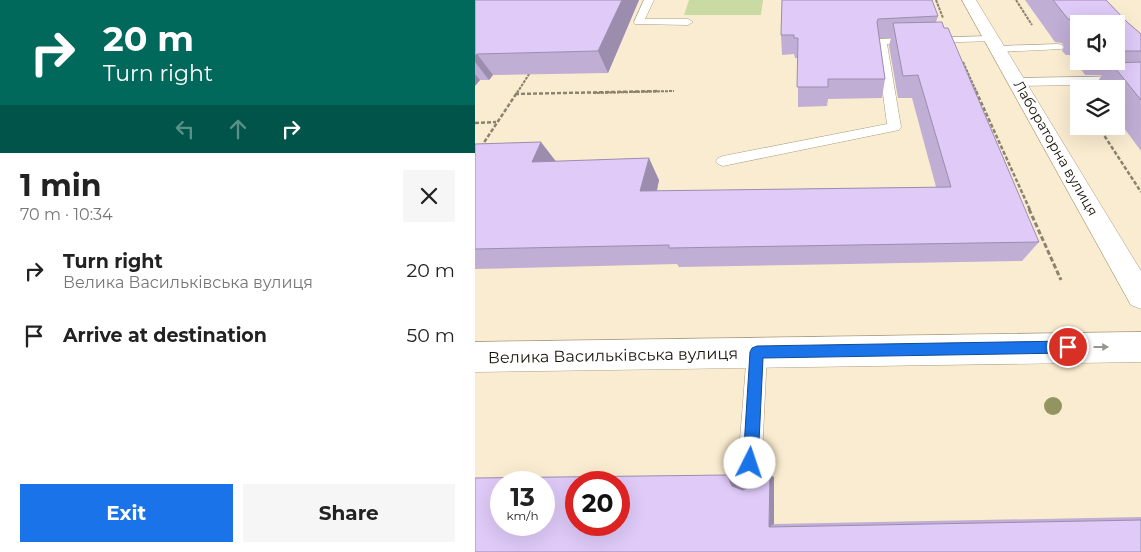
<!DOCTYPE html>
<html lang="en">
<head>
<meta charset="utf-8">
<style>
	body { margin:0; font-family:Montserrat,sans-serif; background:#f6f6f6; color:#222; height:100vh; display:flex; flex-direction:column; font-size:19px; white-space:nowrap }
	* { box-sizing:border-box; margin:0 }
	p { font-size:16px; color:#767676 }
	.icon { flex:none; width:28px; height:28px; fill:none; stroke:currentColor; stroke-width:2; stroke-linecap:round; stroke-linejoin:round }
	.map { position:relative; flex:1; overflow:hidden }
	.sheet { display:flex; flex-direction:column; background:#fff; width:475px }
	.sheet>* { flex:none }
	.guide { background:#00695c; color:#fff; overflow:hidden }
	.tools { position:absolute; left:595px; top:15px; display:grid; gap:10px }
	.tools a { display:grid; place-items:center; width:55px; height:55px; border-radius:0px; background:#fff; box-shadow:0 5px 20px #0002; font-size:25px }
	.speed { position:absolute; left:15px; top:471px; display:flex; gap:10px; font-size:25px; font-weight:700; text-align:center }
	.speed>* { display:grid; place-content:center; width:65px; height:65px; border-radius:50%; background:#fff; box-shadow:0 5px 20px #0002; line-height:1 }
	.speed small { font-size:12px; font-weight:400 }
	.speed .limit { border:8px solid #d22; background:#fff; color:#111 }
	.pin { position:absolute; display:grid; place-items:center; width:42px; height:42px; color:#fff; margin:-21px; border:2px solid #fff; border-radius:50%; box-shadow:0 1px 5px #0007 }
	.me { position:absolute; width:55px; margin:-28px; rotate:4deg; stroke-linejoin:round; filter:drop-shadow(0 0 4px #0008) }
	.turn { display:flex; align-items:center; gap:18px; height:105px; padding:0 20px; font-size:22px }
	.turn .icon { width:65px; height:65px; stroke-width:2.5 }
	.turn b { display:block; font-size:35px; line-height:42px }
	.lanes { display:flex; align-items:center; height:48px; padding:0 20px; background:#0003; justify-content:center; gap:25px; direction:ltr }
	.lanes .off { opacity:.35 }
	.round { display:grid; place-items:center; flex:none; width:52px; height:52px; border-radius:0px; background:#f6f6f6 }
	.overview { display:flex; align-items:center; justify-content:space-between; height:85px; padding:0 20px }
	h1 { font-size:30px; font-weight:700; line-height:38px }
	.cta { display:flex; gap:10px; margin-top:auto; padding:10px 20px }
	.cta a { flex:1; height:58px; border-radius:0px; background:#1a73e8; color:#fff; font-size:20px; font-weight:700; line-height:58px; text-align:center }
	.cta a+a { background:#f6f6f6; color:#222 }
	ul { padding:0; list-style:none }
	li { display:flex; align-items:center; gap:15px; height:65px; padding:0 20px }
	li div { flex:1 }
	li b { display:block; font-size:19px }
	li em { font-style:normal }
	main { display:flex; flex:1; min-height:0 }
	.map>svg:first-child { display:block }
	.green { fill:#c9daa2 }
	.lines { fill:none; stroke-linecap:round; stroke-linejoin:round }
	.lane-casing { stroke:#aa9d82; stroke-width:1 }
	.street-casing { stroke:#aa9d82; stroke-width:1 }
	.primary-casing { stroke:#aa9d82; stroke-width:1 }
	.path-far2 { stroke:#8b826f; stroke-width:2; stroke-dasharray:3 1; stroke-linecap:butt }
	.path-far1 { stroke:#8b826f; stroke-width:2.5; stroke-dasharray:4 2; stroke-linecap:butt }
	.path { stroke:#8b826f; stroke-width:3; stroke-dasharray:5 2.5; stroke-linecap:butt }
	.lane { fill:#fff; fill-rule:evenodd }
	.street { fill:#fff; fill-rule:evenodd }
	.primary { fill:#fff; fill-rule:evenodd }
	.tree { fill:#939561 }
	.wall { fill:#c0aed5; fill-rule:evenodd }
	.shaded-wall { fill:#9c8dae }
	.building { fill:#dfcaf8; stroke:#9c8dae; fill-rule:evenodd }
	.oneway { fill:#989591 }
	.route { fill:#1a73e8; stroke:#114b97 }
	.labels { text-anchor:middle; stroke-width:4; stroke-linejoin:round; paint-order:stroke }
	.far-street-label { font-size:14px; fill:#19140a; stroke:#fff }
	.street-label { font-size:16px; fill:#19140a; stroke:#fff }
</style>
</head>
<body>
<main>
<section class="sheet">
<div class="guide">
<div class="turn"><svg class="icon" aria-label="right" viewBox="0 0 24 24"><path d="M7 20v-9h11M14 6l5 5-5 5"/></svg><div><b>20 m</b>Turn right</div></div>
<div class="lanes"><svg class="icon off" aria-label="left" viewBox="0 0 24 24"><path d="M17 20v-9H6M10 6l-5 5 5 5"/></svg><svg class="icon off" aria-label="ahead" viewBox="0 0 24 24"><path d="M12 20V5M6 11l6-6 6 6"/></svg><svg class="icon" aria-label="right" viewBox="0 0 24 24"><path d="M7 20v-9h11M14 6l5 5-5 5"/></svg></div>
</div>
<div class="overview"><div><h1>1 min</h1><p>70 m · 10:34</p></div><a class="round"><svg class="icon" aria-label="close" viewBox="0 0 24 24"><path d="M6 6l12 12M18 6L6 18"/></svg></a></div>
<ul>
<li><svg class="icon" aria-label="right" viewBox="0 0 24 24"><path d="M7 20v-9h11M14 6l5 5-5 5"/></svg><div><b>Turn right</b><p>Велика Васильківська вулиця</p></div><em>20 m</em></li>
<li><svg class="icon" aria-label="arrive" viewBox="0 0 24 24"><path d="M6 21V4h12l-3 4 3 4H6"/></svg><div><b>Arrive at destination</b></div><em>50 m</em></li>
</ul>
<div class="cta"><a>Exit</a><a>Share</a></div>
</section>
<div class="map">
<svg width="666" height="552" viewBox="0 0 666 552">
	<rect width="100%" height="100%" fill="#faecd0"/>
	<polygon class="green" points="214,0 288,0 286,15 209,15"/>
	<g class="lines">
		<defs>
			<g id="lane">
				<polygon points="169,0 179,0 170,19 213,19 218,22 213,25 160,24 159,22"/>
				<polygon points="517,36 522,39 521,41 412,44 426,127 424,130 248,166 243,164 241,161 243,158 248,156 412,124 401,41 402,39"/>
				<polygon points="583,44 587,45 588,47 587,49 523,52 518,49 523,46"/>
				<polygon points="666,76 666,84 542,86 536,82 542,78"/>
				<polygon points="282,342 289,345 292,352 286,477 282,485 274,489 266,485 262,477 272,352 275,345"/>
			</g>
			<polygon id="street" points="487,0 501,0 666,271 666,309 656,305"/>
			<polygon id="primary" points="666,332 666,362 0,372 0,342"/>
		</defs>
		<use href="#lane" class="lane-casing"/>
		<use href="#street" class="street-casing"/>
		<use href="#primary" class="primary-casing"/>
		<g class="path-far2">
			<polyline points="461,0 468,18"/>
			<polyline points="541,0 557,25"/>
			<polyline points="488,62 502,93"/>
			<polyline points="42,93 56,71"/>
			<polyline points="118,93 199,91"/>
		</g>
		<g class="path-far1">
			<polyline points="501,91 555,210"/>
			<polyline points="40,94 184,91"/>
			<polyline points="0,123 21,122"/>
			<polyline points="623,126 666,192"/>
			<polyline points="6,147 43,91"/>
		</g>
		<polyline class="path" points="554,209 586,280"/>
		<use href="#lane" class="lane"/>
		<use href="#street" class="street"/>
		<use href="#primary" class="primary"/>
	</g>
	<circle class="tree" cx="578" cy="406" r="9"/>
	<g class="wall">
		<polygon points="0,0 164,0 133,73 18,75 14,80 5,80 0,86"/>
		<polygon points="307,0 463,16 461,22 564,242 547,261 204,267 202,264 0,269 0,144 81,161 184,180 182,191 461,187 437,98 423,98 414,46 416,38 404,38 410,79 407,98 353,99 352,106 323,107 323,58 320,58 319,54 307,55 306,35"/>
		<path d="M550,0H631L652,22L666,34V151L641,117V89H620L619,87L627,75H610L596,55H591L587,51L589,47L587,43L580,42ZM604,24H641V61H604Z"/>
		<polygon points="252,475 260,477 265,487 271,489 299,477 299,524 666,517 666,552 0,552"/>
	</g>
	<g class="shaded-wall">
		<polygon points="147,0 164,0 133,73 123,51"/>
		<polygon points="2,54 18,75 14,80 0,62 0,56"/>
		<polygon points="0,74 5,80 0,86"/>
		<polygon points="66,142 83,164 57,162"/>
		<polygon points="174,158 184,180 177,212 165,191"/>
		<polygon points="252,475 260,477 265,487 275,491 268,490 257,486"/>
		<polygon points="295,475 299,477 299,524 294,527"/>
	</g>
	<g class="building">
		<polygon points="0,0 147,0 123,51 2,54 0,56"/>
		<polygon points="307,0 457,0 463,16 403,19 402,22 410,79 353,79 353,87 322,87 323,38 319,38 319,35 306,35"/>
		<polygon points="578,0 631,0 652,22 666,34 666,51 641,51 641,24 604,24 604,31 600,27 603,24 601,20 593,19"/>
		<polygon points="467,22 469,28 473,28 564,242 194,248 194,245 0,249 0,144 66,142 57,162 174,158 165,191 476,187 443,75 428,76 418,23"/>
		<polygon points="666,62 666,100 636,63"/>
		<path d="M252,475L257,486L268,490L278,485L283,475H295L294,527L666,520V552H0V478ZM26,482H69V525H26ZM101,482H144V525H101Z"/>
	</g>
	<defs><path id="oneway-solid" d="M-6-.8H1V-3.2L6.5 0L1 3.2V.8H-6Z" transform="scale(1.25)"/></defs>
	<use class="oneway" href="#oneway-solid" transform="translate(626 347)"/>
	<polygon class="route" points="593,341 597,342 599,347 597,351 593,353 288,358 283,463 280,468 275,470 270,468 268,463 275,352 277,348 282,346"/>
	<g class="labels">
		<g class="far-street-label">
			<text transform="translate(581 148) rotate(60)" y="5">Лабораторна вулиця</text>
		</g>
		<g class="street-label">
			<text transform="translate(138 355) rotate(-1)" y="6">Велика Васильківська вулиця</text>
		</g>
	</g>
</svg>
<div class="tools">
<a><svg class="icon" aria-label="sound" viewBox="0 0 24 24"><path d="M4 9h4l5-4v14l-5-4H4zM17 9q2 3 0 6"/></svg></a>
<a><svg class="icon" aria-label="layers" viewBox="0 0 24 24"><path d="M12 4l9 5-9 5-9-5zM3 14l9 5 9-5"/></svg></a>
</div>
<div class="speed"><div>13<small>km/h</small></div><div class="limit">20</div></div>
<div class="pin" style="left:593px;top:347px;background:#d93025"><svg class="icon" aria-label="arrive" viewBox="0 0 24 24"><path d="M6 21V4h12l-3 4 3 4H6"/></svg></div>
<svg class="me" style="left:275px;top:463px" viewBox="-20 -20 40 40"><circle r="19" fill="#fff"/><path d="M0-13L10 11 0 6-10 11z" fill="#1a73e8"/></svg>
</div>
</main>
</body>
</html>
